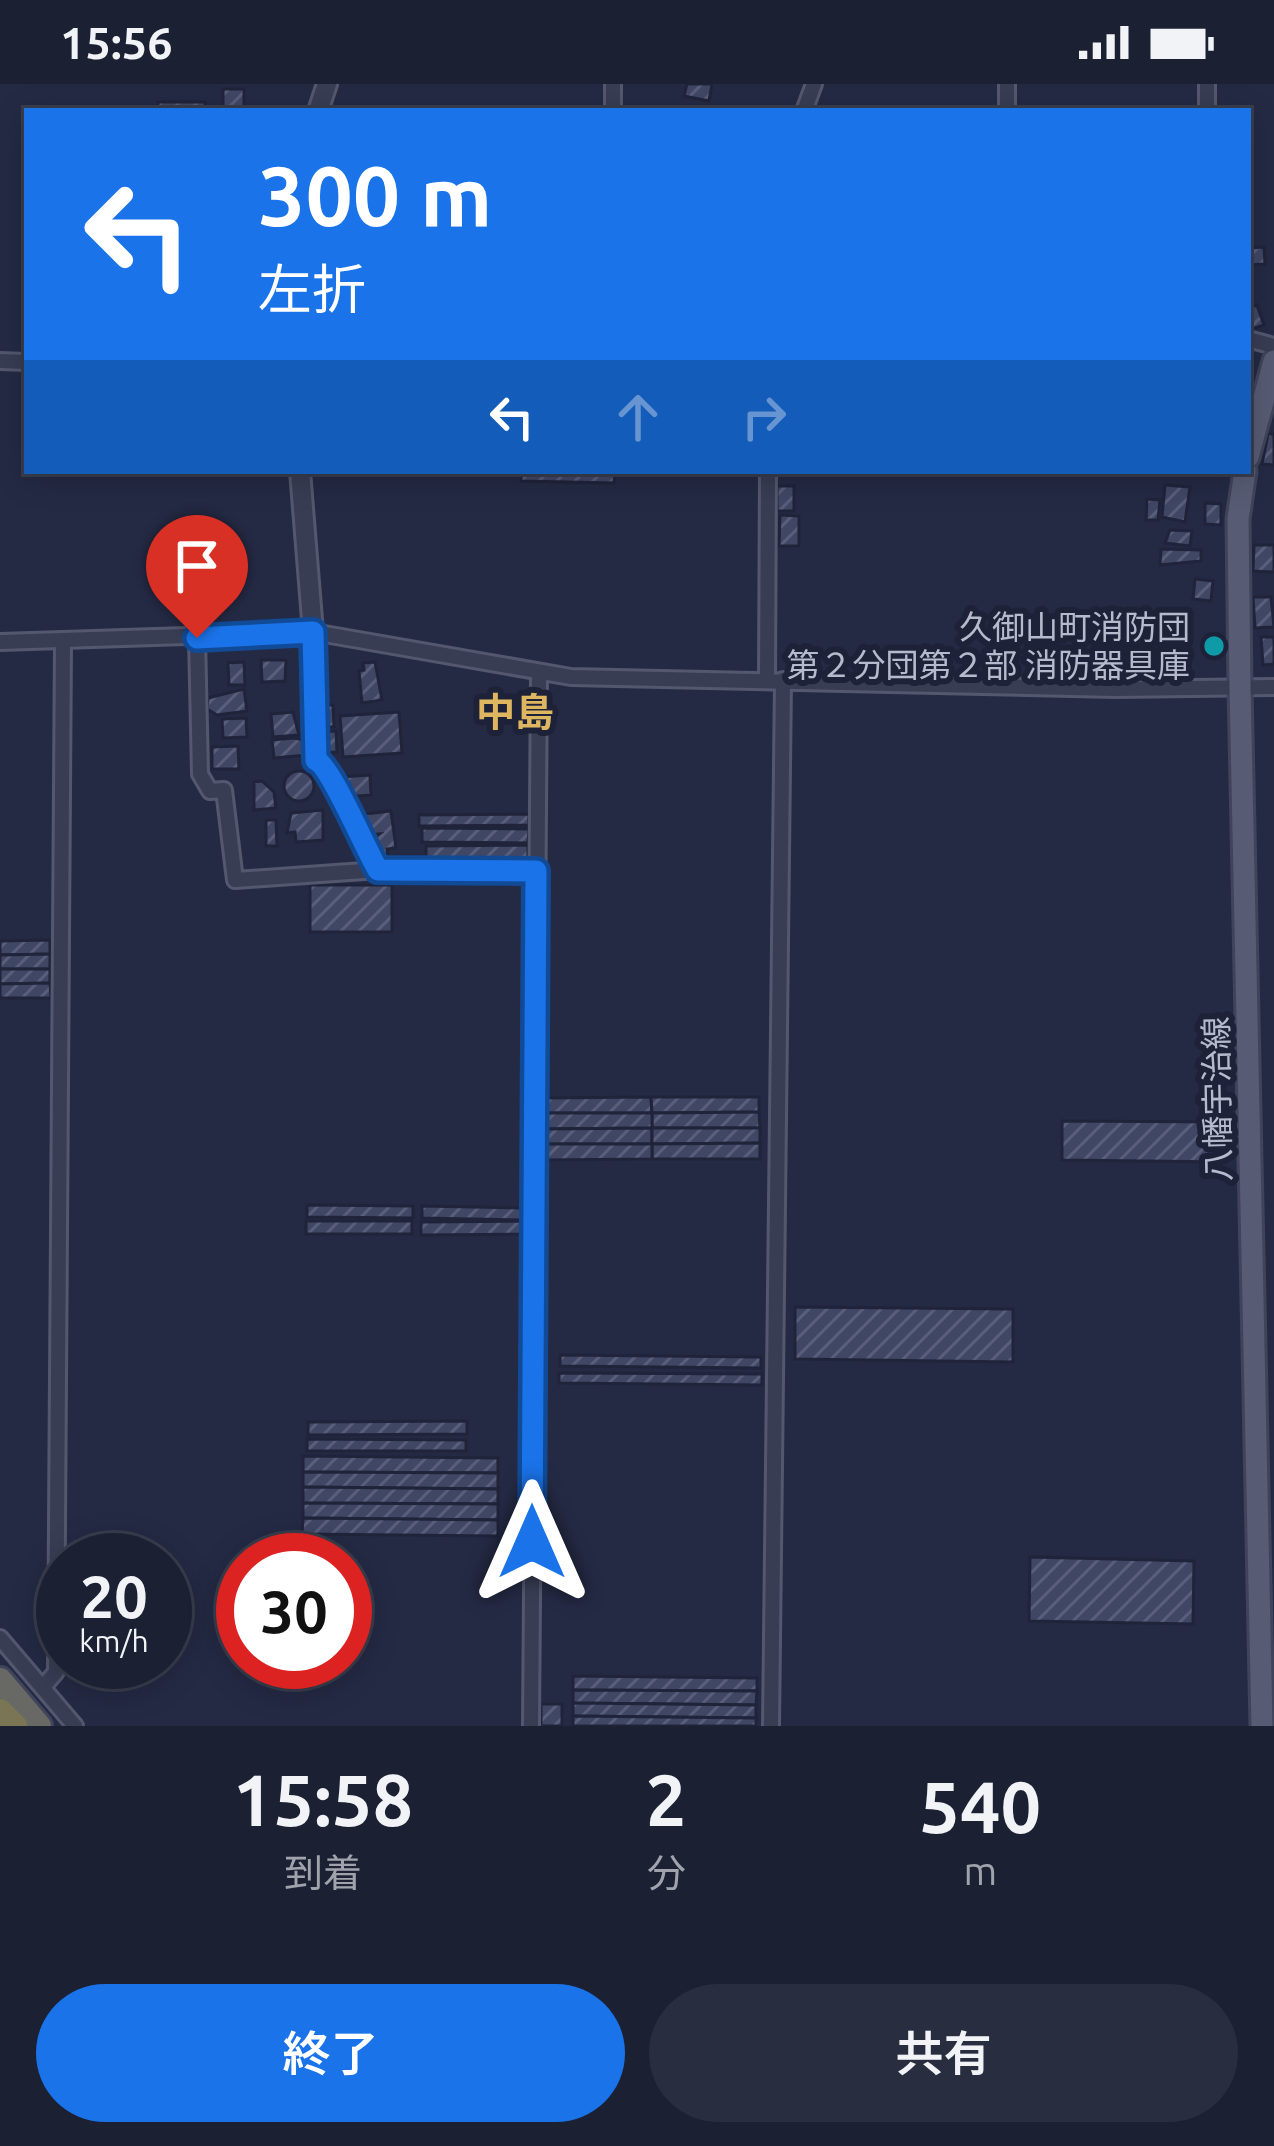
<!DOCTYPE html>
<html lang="ja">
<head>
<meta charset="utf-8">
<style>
	body { margin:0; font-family:Ubuntu,"Noto Sans JP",sans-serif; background:#282d3f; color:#f1f3f6; height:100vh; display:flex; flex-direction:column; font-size:45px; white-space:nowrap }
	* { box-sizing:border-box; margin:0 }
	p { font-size:39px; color:#a0a3ac }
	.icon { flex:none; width:66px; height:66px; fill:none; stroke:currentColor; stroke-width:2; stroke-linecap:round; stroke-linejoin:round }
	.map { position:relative; height:1642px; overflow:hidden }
	.drawer { display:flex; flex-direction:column; background:#1b2033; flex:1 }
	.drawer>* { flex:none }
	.guide { position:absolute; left:24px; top:24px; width:1227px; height:366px; border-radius:0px; box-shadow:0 6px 30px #0003,0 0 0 3px #393e4e; background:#1a73e8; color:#fff; overflow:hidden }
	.speed { position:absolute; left:36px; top:1449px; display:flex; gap:24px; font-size:60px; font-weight:700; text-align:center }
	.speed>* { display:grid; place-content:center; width:156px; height:156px; border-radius:50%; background:#1b2033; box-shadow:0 6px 30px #0003,0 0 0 3px #393e4e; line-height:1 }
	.speed small { font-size:30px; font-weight:400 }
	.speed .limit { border:18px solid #d22; background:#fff; color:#111 }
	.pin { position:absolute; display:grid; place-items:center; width:102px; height:102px; color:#fff; margin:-123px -51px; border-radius:50% 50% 50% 0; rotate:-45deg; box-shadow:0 0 12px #0007 }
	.pin .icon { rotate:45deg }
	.me { position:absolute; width:132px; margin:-66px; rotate:0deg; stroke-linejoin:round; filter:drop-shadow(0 0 9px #0008) }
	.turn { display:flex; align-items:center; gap:42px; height:252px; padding:0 36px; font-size:54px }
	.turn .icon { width:156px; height:156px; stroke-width:2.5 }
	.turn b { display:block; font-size:84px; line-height:102px }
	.lanes { display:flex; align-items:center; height:114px; padding:0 36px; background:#0003; justify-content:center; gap:60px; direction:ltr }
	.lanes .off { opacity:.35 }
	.eta { display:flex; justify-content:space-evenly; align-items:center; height:204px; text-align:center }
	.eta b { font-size:72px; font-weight:600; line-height:84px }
	.action { display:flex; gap:24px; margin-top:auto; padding:24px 36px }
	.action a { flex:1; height:138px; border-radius:72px; background:#1a73e8; color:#fff; font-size:48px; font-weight:600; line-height:138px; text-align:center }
	.action a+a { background:#282d3f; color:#f1f3f6 }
	.status { display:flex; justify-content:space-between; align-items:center; height:84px; padding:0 60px; background:#1b2033; direction:ltr }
	.status svg { height:33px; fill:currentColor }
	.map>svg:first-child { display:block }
	.building { fill:url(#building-hatch); stroke:#20243b; stroke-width:3 }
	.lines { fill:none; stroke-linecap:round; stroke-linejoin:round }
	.minor-casing { stroke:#54586e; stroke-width:20 }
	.tertiary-casing { stroke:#54586e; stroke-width:24 }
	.primary-casing { stroke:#40445a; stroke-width:27 }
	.trunk-casing { stroke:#41455b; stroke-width:30 }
	.motorway-casing { stroke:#41455b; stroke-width:30 }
	.minor { stroke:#393d54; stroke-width:14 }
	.tertiary { stroke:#393d54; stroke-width:18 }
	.primary { stroke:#575c74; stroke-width:21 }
	.trunk { stroke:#686864; stroke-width:24 }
	.motorway { stroke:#7a7555; stroke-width:24 }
	.route-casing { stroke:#114b97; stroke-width:30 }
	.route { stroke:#1a73e8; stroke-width:21 }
	.culture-dot { fill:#0f9aa8; stroke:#1e2239; stroke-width:4.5 }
	.labels { text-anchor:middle; stroke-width:12; stroke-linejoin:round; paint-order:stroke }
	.poi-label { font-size:33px; fill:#b6bacd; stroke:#1e2239; text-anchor:end }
	.street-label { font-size:33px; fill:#b6bacd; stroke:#1e2239 }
	.quarter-label { font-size:39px; font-weight:bold; fill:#dfb660; stroke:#1e2239 }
</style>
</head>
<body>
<div class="status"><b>15:56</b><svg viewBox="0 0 49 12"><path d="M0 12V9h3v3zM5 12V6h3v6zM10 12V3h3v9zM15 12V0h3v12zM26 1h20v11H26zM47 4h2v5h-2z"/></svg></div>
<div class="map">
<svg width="1274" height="1642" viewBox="0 0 1274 1642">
	<defs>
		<pattern id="building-hatch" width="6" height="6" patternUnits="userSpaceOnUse" patternTransform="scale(3)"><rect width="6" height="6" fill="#404765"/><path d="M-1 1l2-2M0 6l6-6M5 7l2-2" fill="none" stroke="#595f7a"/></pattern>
	</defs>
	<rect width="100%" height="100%" fill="#242a44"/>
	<g class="building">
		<polygon points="687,0 712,0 709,17 684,12"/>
		<rect x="223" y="5" width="21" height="20"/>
		<rect x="158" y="18" width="47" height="9"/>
		<polygon points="1264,163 1265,180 1248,181 1248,164"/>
		<polygon points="1257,221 1264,241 1249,246 1248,225"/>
		<polygon points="1268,350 1274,350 1274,381 1262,380"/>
		<polygon points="521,387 615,387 614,399 521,397"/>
		<polygon points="1165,401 1190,403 1185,438 1162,433"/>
		<rect x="777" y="402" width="17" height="25"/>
		<polygon points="1147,415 1160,416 1158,436 1146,436"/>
		<polygon points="1205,419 1221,420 1221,441 1205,440"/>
		<polygon points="780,431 799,432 799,462 779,462"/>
		<polygon points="1170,446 1192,447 1190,462 1165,459"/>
		<polygon points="1254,461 1274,461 1274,488 1253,487"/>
		<polygon points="1161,465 1201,466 1201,477 1160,481"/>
		<polygon points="1195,495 1213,497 1211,517 1193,515"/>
		<polygon points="1253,513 1271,513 1274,543 1255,544"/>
		<polygon points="1261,553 1274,553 1274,580 1263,581"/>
		<polygon points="261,576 286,576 285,597 262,598"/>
		<polygon points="244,578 245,601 229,601 228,579"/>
		<polygon points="375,578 382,616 362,619 359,587 364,586 363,579"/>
		<polygon points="244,605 247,627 217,631 207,625 208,614"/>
		<polygon points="318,621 333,621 334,643 319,643"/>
		<polygon points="293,628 299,651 273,653 271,630"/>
		<polygon points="399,628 402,669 343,673 340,632"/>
		<polygon points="246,634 247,653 223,654 222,635"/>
		<polygon points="336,647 337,668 321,669 319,648"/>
		<polygon points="293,654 306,656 307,671 274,674 272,656"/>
		<polygon points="238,662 239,685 212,685 212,663"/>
		<circle cx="299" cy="702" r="15"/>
		<polygon points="370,691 371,711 343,713 342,693"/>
		<polygon points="262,697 274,708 276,724 254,726 254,698"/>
		<polygon points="323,726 323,756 296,758 295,748 287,749 291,729"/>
		<polygon points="391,727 396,764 387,765 388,775 376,776 373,754 379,750 365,751 365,730"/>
		<polygon points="529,730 529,741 419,742 419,731"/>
		<polygon points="266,736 276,736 277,762 266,762"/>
		<polygon points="422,744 529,745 528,759 422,758"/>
		<polygon points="528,761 528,776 426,777 426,762"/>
		<rect x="310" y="801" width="82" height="47"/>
		<polygon points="50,856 50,870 0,871 0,857"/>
		<polygon points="50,870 50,885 0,885 0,871"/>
		<polygon points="0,885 50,885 50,899 0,900"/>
		<polygon points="50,899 51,914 0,914 0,900"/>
		<polygon points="651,1013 652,1029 544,1029 544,1014"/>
		<polygon points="651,1013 759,1013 759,1028 652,1029"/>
		<polygon points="759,1028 760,1044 652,1044 652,1029"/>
		<polygon points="544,1029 652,1029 652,1044 544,1045"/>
		<polygon points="1062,1037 1227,1038 1227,1078 1062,1076"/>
		<polygon points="652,1044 652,1060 544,1060 544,1045"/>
		<polygon points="652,1044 760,1044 760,1059 652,1060"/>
		<polygon points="760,1059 760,1075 652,1075 652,1060"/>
		<polygon points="544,1060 652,1060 652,1075 544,1076"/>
		<polygon points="307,1121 413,1122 413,1134 307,1133"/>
		<polygon points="422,1122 525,1124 525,1136 422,1134"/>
		<rect x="306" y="1137" width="106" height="13"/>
		<polygon points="526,1137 526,1150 421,1151 421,1138"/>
		<polygon points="795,1223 1013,1225 1013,1278 795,1275"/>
		<polygon points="560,1271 761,1273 761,1284 560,1282"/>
		<polygon points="559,1289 762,1290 762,1301 559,1299"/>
		<polygon points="467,1337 467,1350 308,1351 308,1338"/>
		<polygon points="307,1355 466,1356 466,1367 307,1367"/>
		<polygon points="303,1372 498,1374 498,1389 303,1388"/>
		<polygon points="303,1388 498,1389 498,1405 303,1403"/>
		<polygon points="303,1403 498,1405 498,1420 303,1419"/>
		<polygon points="303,1419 498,1420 498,1436 303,1434"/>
		<polygon points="303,1434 498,1436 498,1452 302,1450"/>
		<polygon points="1030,1473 1194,1477 1193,1540 1029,1537"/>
		<polygon points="573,1592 757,1594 757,1607 573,1606"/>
		<polygon points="573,1606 757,1607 756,1621 573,1619"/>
		<polygon points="573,1619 756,1621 756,1634 573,1632"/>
		<rect x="541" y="1620" width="21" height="22"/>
		<polygon points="573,1632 756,1634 756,1642 573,1642"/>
	</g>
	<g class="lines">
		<defs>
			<g id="minor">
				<polyline points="1207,0 1207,27"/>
				<polyline points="613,27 613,0"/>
				<polyline points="804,27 814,0"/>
				<polyline points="1007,27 1007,0"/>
				<polyline points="1248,255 1274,262"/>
				<polyline points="0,277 27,278"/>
				<path d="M197,553L200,690L210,707L224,706L235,796L378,786C365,764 331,683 316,676L310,616L313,548"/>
				<polyline points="0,558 313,548 571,593 1115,605 1274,603"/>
				<polyline points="767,596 768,387"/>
				<polyline points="378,786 537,787"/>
				<polyline points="0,1554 75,1642"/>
				<polyline points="43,1603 56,1588 63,558"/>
				<polyline points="531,1642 539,591"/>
				<polyline points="771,1642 783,596"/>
			</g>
			<g id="tertiary">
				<polyline points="318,27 327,0"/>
				<polyline points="300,387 313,548"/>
			</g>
			<g id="primary">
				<polyline points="1248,373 1274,277"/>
				<polyline points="1245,387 1238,435 1240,603 1262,1642"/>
			</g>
			<polyline id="trunk" points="0,1596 39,1642"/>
			<polyline id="motorway" points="0,1627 15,1642"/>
		</defs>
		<use href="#minor" class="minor-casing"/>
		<use href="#tertiary" class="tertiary-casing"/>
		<use href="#primary" class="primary-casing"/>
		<use href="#trunk" class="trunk-casing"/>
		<use href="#motorway" class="motorway-casing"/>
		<use href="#minor" class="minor"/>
		<use href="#tertiary" class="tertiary"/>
		<use href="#primary" class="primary"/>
		<use href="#trunk" class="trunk"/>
		<use href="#motorway" class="motorway"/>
	</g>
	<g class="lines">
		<defs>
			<path id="route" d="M197,554L313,548L316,676C331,683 365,764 378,786L536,787L532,1458"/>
		</defs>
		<use href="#route" class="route-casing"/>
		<use href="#route" class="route"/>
	</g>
	<circle class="culture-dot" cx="1214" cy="562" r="12"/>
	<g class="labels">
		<g class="poi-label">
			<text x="1190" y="555">久御山町消防団<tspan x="1190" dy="38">第２分団第２部 消防器具庫</tspan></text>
		</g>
		<g class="street-label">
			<text transform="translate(1217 1015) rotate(-91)" y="12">八幡宇治線</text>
		</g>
		<g class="quarter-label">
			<text x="515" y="642">中島</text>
		</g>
	</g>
</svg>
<div class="speed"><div>20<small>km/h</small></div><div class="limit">30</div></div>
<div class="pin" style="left:197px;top:554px;background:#d93025"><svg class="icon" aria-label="arrive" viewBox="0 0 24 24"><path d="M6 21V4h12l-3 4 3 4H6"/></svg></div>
<svg class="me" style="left:532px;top:1458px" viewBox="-20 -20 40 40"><path d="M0-17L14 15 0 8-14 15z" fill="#1a73e8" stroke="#fff" stroke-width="4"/></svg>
<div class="guide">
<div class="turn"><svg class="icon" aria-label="left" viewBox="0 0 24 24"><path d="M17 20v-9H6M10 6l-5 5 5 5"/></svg><div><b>300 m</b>左折</div></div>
<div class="lanes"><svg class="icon" aria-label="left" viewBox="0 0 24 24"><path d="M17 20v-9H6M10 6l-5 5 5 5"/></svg><svg class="icon off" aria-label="ahead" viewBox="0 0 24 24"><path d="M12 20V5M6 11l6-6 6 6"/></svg><svg class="icon off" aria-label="right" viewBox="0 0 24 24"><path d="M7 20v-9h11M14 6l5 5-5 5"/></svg></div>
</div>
</div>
<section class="drawer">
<div class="eta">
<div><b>15:58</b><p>到着</p></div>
<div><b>2</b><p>分</p></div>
<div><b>540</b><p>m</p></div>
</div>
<div class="action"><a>終了</a><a>共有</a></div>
</section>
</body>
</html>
